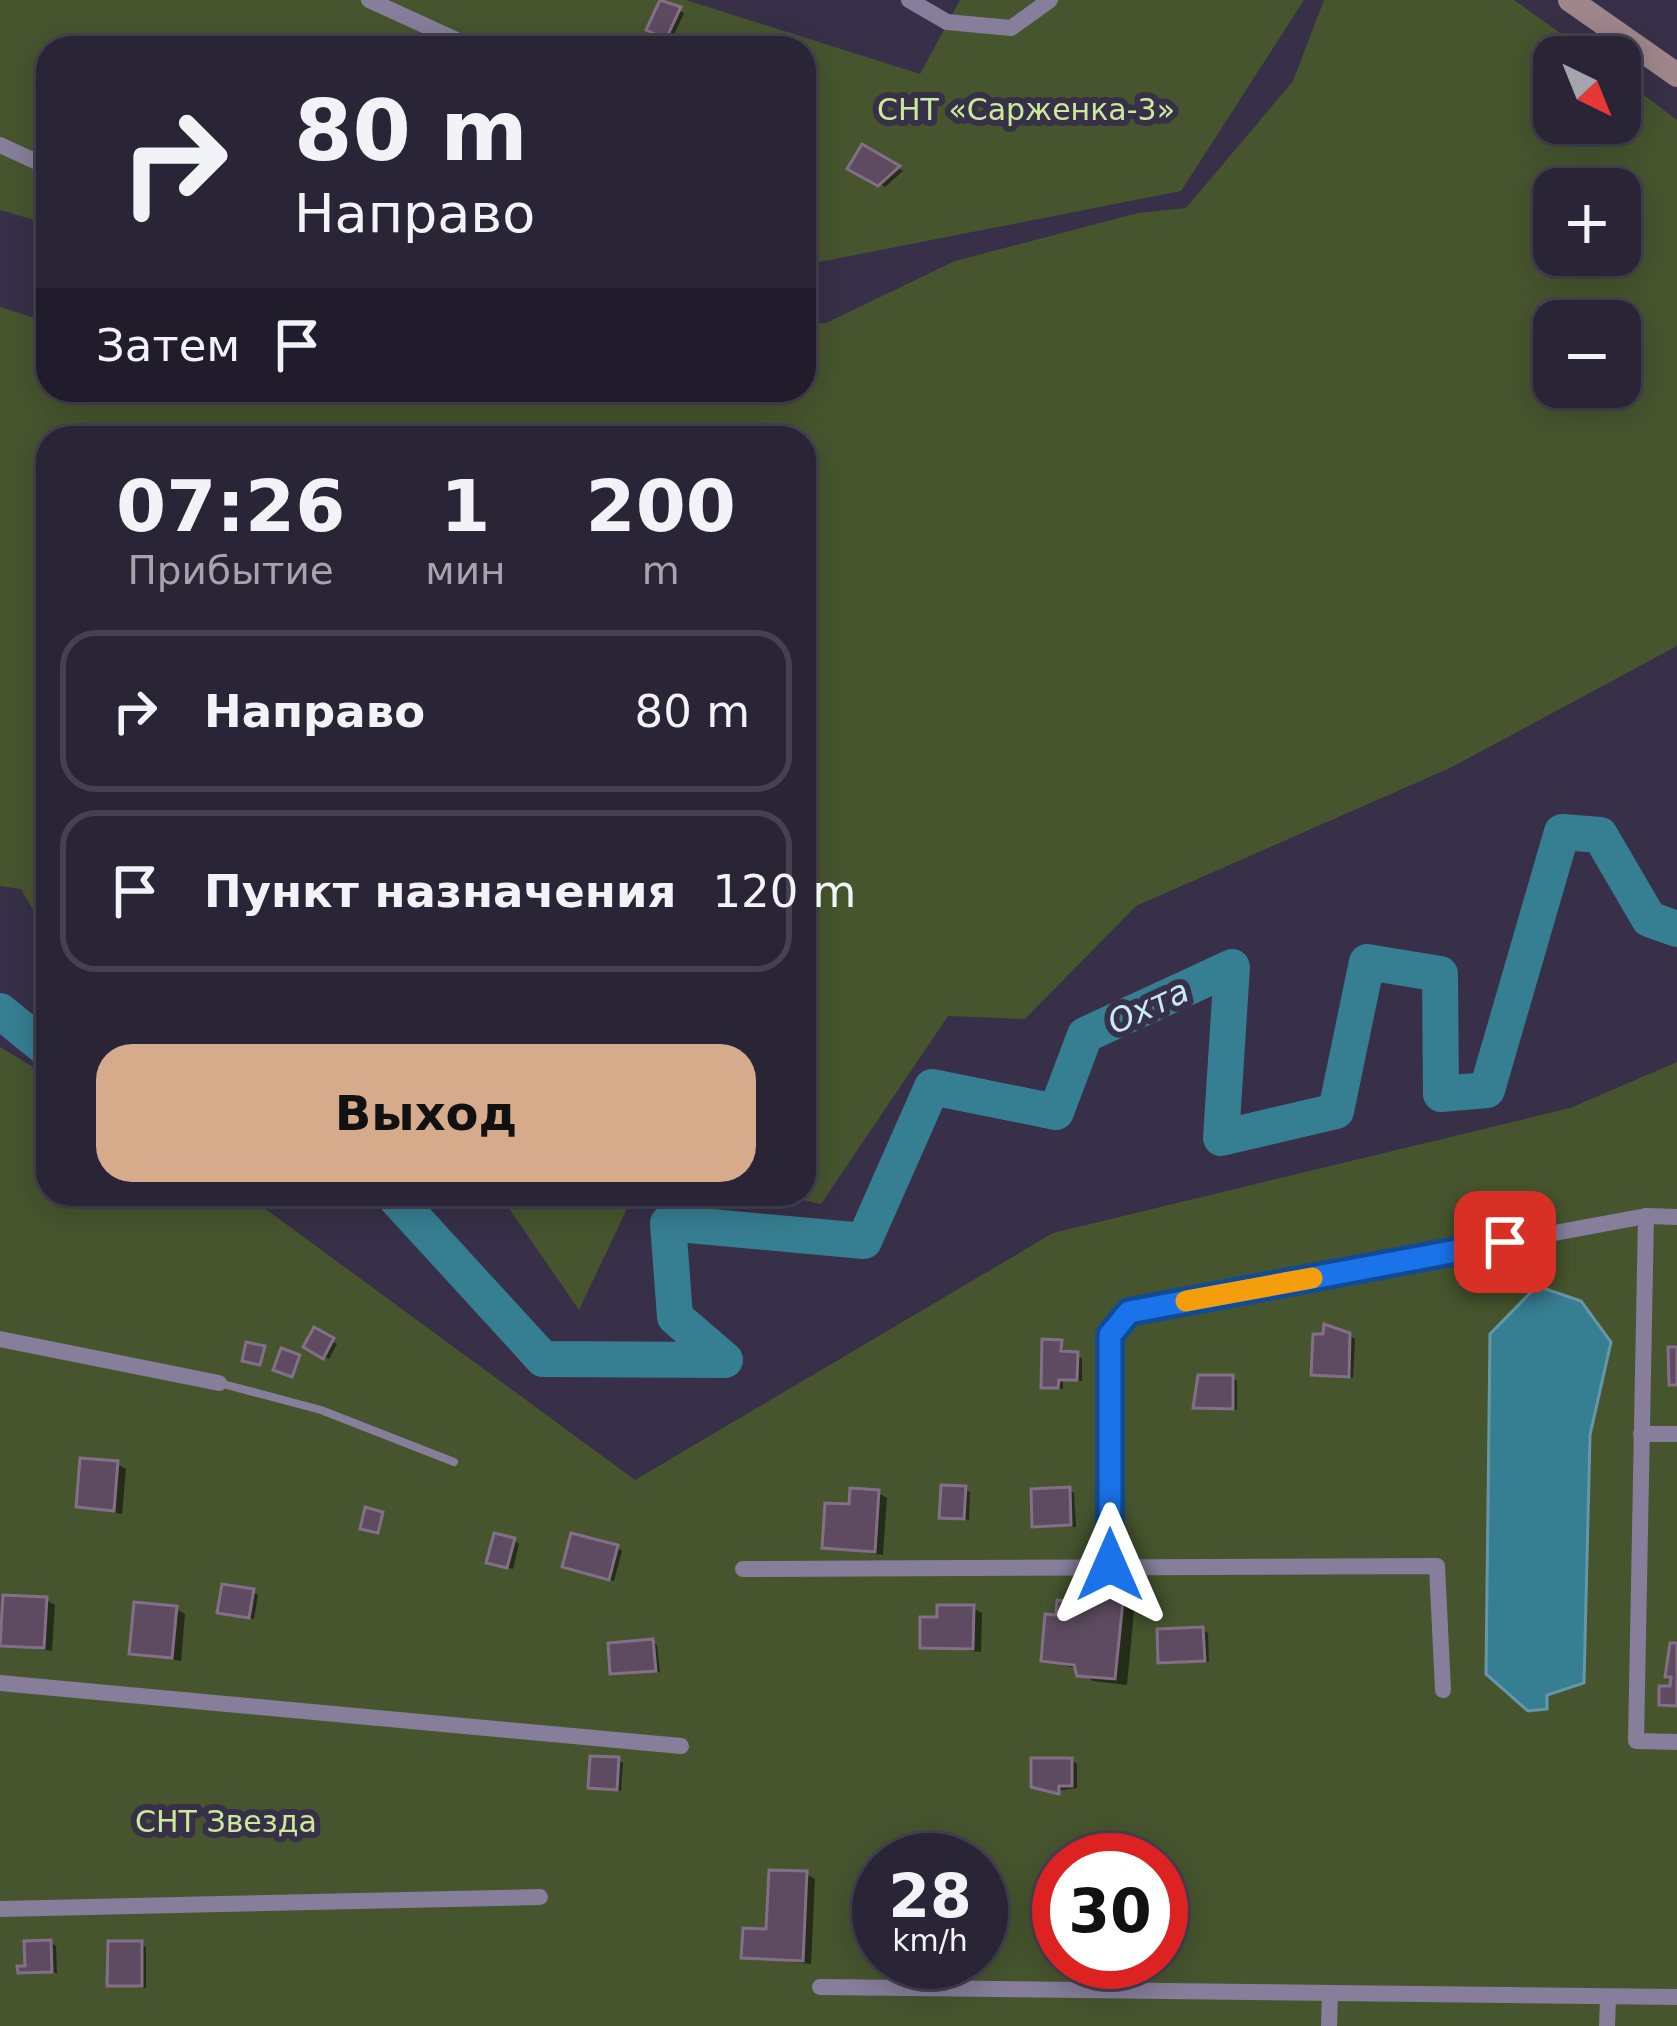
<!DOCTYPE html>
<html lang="ru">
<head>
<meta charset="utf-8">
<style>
	body { margin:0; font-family:"DejaVu Sans",sans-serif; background:#312c3e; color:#f1f3f6; height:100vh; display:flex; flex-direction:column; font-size:45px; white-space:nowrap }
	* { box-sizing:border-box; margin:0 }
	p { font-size:39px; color:#a5a4ad }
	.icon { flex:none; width:66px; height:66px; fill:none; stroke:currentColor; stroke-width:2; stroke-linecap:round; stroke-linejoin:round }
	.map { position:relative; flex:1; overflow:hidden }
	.drawer { position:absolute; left:36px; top:426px; width:780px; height:780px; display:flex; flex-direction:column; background:#292436; border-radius:36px; box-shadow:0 6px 30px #0003,0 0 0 3px #454151 }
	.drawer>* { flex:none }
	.hud { position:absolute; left:36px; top:36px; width:780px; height:366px; border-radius:36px; box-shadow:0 6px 30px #0003,0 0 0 3px #454151; background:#292436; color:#f1f3f6; overflow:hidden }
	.needle { width:78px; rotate:137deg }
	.tools { position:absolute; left:1533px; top:36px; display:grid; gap:24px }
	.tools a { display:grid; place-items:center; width:108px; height:108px; border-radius:24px; background:#292436; box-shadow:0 6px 30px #0003,0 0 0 3px #454151; font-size:60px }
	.speed { position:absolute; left:852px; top:1833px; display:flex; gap:24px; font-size:60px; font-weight:700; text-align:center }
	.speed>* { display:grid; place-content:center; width:156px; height:156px; border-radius:50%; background:#292436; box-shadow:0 6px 30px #0003,0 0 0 3px #454151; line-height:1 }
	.speed small { font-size:30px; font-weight:400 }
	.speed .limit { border:18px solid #d22; background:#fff; color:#111 }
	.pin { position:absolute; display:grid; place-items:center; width:102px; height:102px; color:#fff; margin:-51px; border-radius:24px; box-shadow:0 6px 18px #0006 }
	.me { position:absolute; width:132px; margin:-66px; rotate:0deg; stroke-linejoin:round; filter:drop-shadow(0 0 9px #0008) }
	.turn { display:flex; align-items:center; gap:42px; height:252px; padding:0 60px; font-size:54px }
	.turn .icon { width:156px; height:156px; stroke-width:2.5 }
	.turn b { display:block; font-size:84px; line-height:102px }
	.then { display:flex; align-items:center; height:114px; padding:0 60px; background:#0003; gap:24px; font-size:45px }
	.eta { display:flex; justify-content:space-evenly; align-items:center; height:204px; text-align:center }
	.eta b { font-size:72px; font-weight:800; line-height:84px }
	.cta { display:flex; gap:24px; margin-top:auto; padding:24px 60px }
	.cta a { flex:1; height:138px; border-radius:36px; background:#d6ab8b; color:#111; font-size:48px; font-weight:800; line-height:138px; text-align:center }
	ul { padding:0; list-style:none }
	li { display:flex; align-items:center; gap:36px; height:162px; margin:0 24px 18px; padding:0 36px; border:6px solid #454151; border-radius:36px }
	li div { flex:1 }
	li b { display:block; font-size:45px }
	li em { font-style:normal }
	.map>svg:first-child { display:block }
	.green { fill:#46552e; fill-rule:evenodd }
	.water { fill:#367e92; stroke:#6697a9; stroke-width:3 }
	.shadow { fill:#0007 }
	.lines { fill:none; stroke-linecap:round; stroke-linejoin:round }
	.river { stroke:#367e92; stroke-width:36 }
	.building { fill:#5e4b61; stroke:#836f87; stroke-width:3 }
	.service { stroke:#867e9b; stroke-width:8 }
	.minor { stroke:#867e9b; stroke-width:16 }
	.secondary { stroke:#9e868b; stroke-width:24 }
	.route-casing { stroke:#114b97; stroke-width:30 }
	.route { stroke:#1a73e8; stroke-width:21 }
	.slow { stroke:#f59e0b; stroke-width:21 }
	.labels { text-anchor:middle; stroke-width:12; stroke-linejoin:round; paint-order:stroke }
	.park-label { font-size:30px; fill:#cae99b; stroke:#373048 }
	.water-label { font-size:33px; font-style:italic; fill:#c5ebf7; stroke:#373048 }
</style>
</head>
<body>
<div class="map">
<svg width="1677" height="2026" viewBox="0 0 1677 2026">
	<rect width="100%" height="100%" fill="#373048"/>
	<g class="green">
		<polygon points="0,0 686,0 920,74 960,0 1304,0 1181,191 804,265 804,48 48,48 48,224 0,210"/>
		<path d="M1324,0H1514L1594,57H1554V123H1620V77L1677,120V646L1450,768L1136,906L1025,1019L948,1016L821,1204L775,1194H804V438H48V936L21,889L0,886V307L48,322V390H804V324L826,323L955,261L1138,213L1186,208L1293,81ZM1620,189V255H1554V189ZM1620,321V387H1554V321Z"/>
		<path d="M0,1047L48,1076V1194H245L635,1480L1053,1233L1570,1108L1677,1062V2026H0ZM879,1860H981V1962H879ZM1059,1860H1161V1962H1059Z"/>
		<polygon points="499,1194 634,1194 579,1310"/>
	</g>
	<polygon class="water" points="1537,1286 1581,1301 1611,1342 1590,1435 1584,1683 1547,1695 1547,1709 1528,1711 1486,1674 1490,1334"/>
	<g class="shadow">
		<polygon points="662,2 684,13 672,39 650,28"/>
		<polygon points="863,148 903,171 885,187 852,168"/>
		<polygon points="315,1331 337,1344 329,1359 307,1346"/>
		<polygon points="1349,1335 1355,1339 1353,1378 1315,1374"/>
		<polygon points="1061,1343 1066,1355 1082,1358 1082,1381 1063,1381 1063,1389 1049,1389 1044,1386"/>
		<polygon points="1232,1378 1237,1381 1237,1410 1196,1407"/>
		<polygon points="117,1464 126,1469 122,1514 79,1506"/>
		<polygon points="965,1489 970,1492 969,1520 942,1516"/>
		<polygon points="1069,1490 1074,1493 1076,1527 1035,1525"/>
		<polygon points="878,1493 887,1498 883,1555 826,1547 852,1507"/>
		<polygon points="514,1541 519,1544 513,1569 495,1564"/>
		<polygon points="617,1548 622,1551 614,1581 570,1569"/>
		<polygon points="253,1592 258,1595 254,1619 226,1614"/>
		<polygon points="1123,1594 1135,1601 1127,1685 1093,1681 1078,1669 1044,1660 1058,1618 1074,1605"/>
		<polygon points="46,1600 55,1605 52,1651 4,1644"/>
		<polygon points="973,1608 982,1613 981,1652 923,1646 940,1620"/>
		<polygon points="176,1609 185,1614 181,1661 133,1652"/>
		<polygon points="1202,1630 1208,1633 1209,1662 1161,1662"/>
		<polygon points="652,1642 657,1645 660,1672 613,1673"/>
		<polygon points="618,1760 623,1763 621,1791 591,1786"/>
		<polygon points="1072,1761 1077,1764 1077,1788 1047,1792"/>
		<polygon points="806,1874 815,1879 811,1964 744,1957 769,1932"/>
		<polygon points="51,1943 56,1946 57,1973 21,1971"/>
		<polygon points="141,1944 146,1947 146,1988 110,1985"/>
	</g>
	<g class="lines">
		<g class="river">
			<polyline points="0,1011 48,1050"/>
			<polyline points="392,1194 543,1359 725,1360 675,1317 668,1223 864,1241 932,1087 1056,1112 1085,1035 1232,967 1221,1138 1336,1111 1367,962 1440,974 1441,1094 1487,1090 1562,832 1600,835 1649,919 1677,929"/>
		</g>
	</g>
	<g class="building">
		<polygon points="660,0 681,7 666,39 646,30"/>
		<polygon points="862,144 900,166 878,186 847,169"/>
		<polygon points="1324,1324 1350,1333 1349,1377 1311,1375 1313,1334 1323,1334"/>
		<polygon points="314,1327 334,1338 323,1359 303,1347"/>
		<polygon points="1042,1339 1062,1340 1061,1351 1078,1352 1077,1380 1059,1380 1058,1388 1041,1388"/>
		<polygon points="246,1342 265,1346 260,1365 242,1361"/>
		<polygon points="1668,1347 1677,1347 1677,1385 1669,1385"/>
		<polygon points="281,1348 300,1355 292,1377 273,1370"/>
		<polygon points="1198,1375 1233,1375 1233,1409 1193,1408"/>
		<polygon points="80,1458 118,1461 114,1511 76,1507"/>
		<polygon points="941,1485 966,1486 964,1519 939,1518"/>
		<polygon points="1070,1487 1071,1525 1032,1527 1031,1489"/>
		<polygon points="850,1488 879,1490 875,1552 822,1548 825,1503 849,1504"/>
		<polygon points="365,1507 383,1512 378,1533 360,1529"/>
		<polygon points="494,1533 515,1538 507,1568 486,1563"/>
		<polygon points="571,1533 618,1545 609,1580 562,1567"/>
		<polygon points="222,1584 254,1589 249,1618 217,1613"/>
		<polygon points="1073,1586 1124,1591 1115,1679 1077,1676 1074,1665 1041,1661 1045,1614 1056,1615 1057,1600 1071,1602"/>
		<polygon points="3,1595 47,1597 44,1648 0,1646"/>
		<polygon points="134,1602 177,1606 172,1658 129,1654"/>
		<polygon points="937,1605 974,1605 973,1649 920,1648 920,1617 937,1617"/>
		<polygon points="1203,1627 1205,1661 1158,1663 1157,1629"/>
		<polygon points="653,1639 656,1671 610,1674 608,1643"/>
		<polygon points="1670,1643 1677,1643 1677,1706 1659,1705 1659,1686 1670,1686 1671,1677 1665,1677"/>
		<polygon points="590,1756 619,1757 617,1790 588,1788"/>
		<polygon points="1031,1758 1072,1758 1072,1786 1059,1786 1059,1794 1031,1787"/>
		<polygon points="769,1870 807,1871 803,1961 741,1958 743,1928 766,1929"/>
		<polygon points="51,1940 52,1972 18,1973 17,1966 25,1966 24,1941"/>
		<polygon points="108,1941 142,1941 142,1986 107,1986"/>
	</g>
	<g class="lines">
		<polyline class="service" points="223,1384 321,1410 454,1462"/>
		<g class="minor">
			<polyline points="369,0 474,48"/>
			<polyline points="909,0 947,22 1011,28 1050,0"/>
			<polyline points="0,145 48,167"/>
			<polyline points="1646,1216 1636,1741 1677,1742"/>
			<polyline points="0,1339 219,1383"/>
			<polyline points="1641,1434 1677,1434"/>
			<polyline points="1110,1565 1110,1335 1129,1312 1646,1216 1677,1217"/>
			<polyline points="743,1569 1437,1566 1443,1690"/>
			<polyline points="0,1683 681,1746"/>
			<polyline points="0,1909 540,1897"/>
			<polyline points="820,1987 1677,1997"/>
			<polyline points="1329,2026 1330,1994"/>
			<polyline points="1607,2026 1608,1999"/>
		</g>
		<polyline class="secondary" points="1570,0 1677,75"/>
	</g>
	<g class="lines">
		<defs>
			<polyline id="route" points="1110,1565 1110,1335 1129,1312 1505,1242"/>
		</defs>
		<use href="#route" class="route-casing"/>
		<use href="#route" class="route"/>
		<polyline class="slow" points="1186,1301 1312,1278"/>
	</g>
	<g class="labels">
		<g class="park-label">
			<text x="1026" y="120">СНТ «Сарженка-3»</text>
			<text x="226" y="1832">СНТ Звезда</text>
		</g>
		<g class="water-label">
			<text transform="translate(1148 1006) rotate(-25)" y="12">Охта</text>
		</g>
	</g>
</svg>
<div class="tools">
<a><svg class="needle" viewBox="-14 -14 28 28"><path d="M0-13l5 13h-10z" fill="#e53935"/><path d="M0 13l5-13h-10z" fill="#a5a4ad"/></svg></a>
<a>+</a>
<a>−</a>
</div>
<div class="speed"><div>28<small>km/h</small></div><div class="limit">30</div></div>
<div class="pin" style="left:1505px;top:1242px;background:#d93025"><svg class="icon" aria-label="arrive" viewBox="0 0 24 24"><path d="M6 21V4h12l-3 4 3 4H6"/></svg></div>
<svg class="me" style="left:1110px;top:1565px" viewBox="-20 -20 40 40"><path d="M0-17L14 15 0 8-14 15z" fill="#1a73e8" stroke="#fff" stroke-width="4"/></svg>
<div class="hud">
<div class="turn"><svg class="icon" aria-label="right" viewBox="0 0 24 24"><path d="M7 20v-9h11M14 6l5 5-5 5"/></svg><div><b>80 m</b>Направо</div></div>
<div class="then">Затем<svg class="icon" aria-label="arrive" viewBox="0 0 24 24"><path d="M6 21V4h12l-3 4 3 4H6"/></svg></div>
</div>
<section class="drawer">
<div class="eta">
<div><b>07:26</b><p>Прибытие</p></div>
<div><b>1</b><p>мин</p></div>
<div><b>200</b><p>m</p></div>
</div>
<ul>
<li><svg class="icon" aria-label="right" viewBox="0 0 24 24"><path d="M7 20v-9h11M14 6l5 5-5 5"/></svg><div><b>Направо</b></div><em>80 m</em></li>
<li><svg class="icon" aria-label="arrive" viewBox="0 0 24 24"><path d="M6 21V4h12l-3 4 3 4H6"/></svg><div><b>Пункт назначения</b></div><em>120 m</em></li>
</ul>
<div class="cta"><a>Выход</a></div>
</section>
</div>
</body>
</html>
